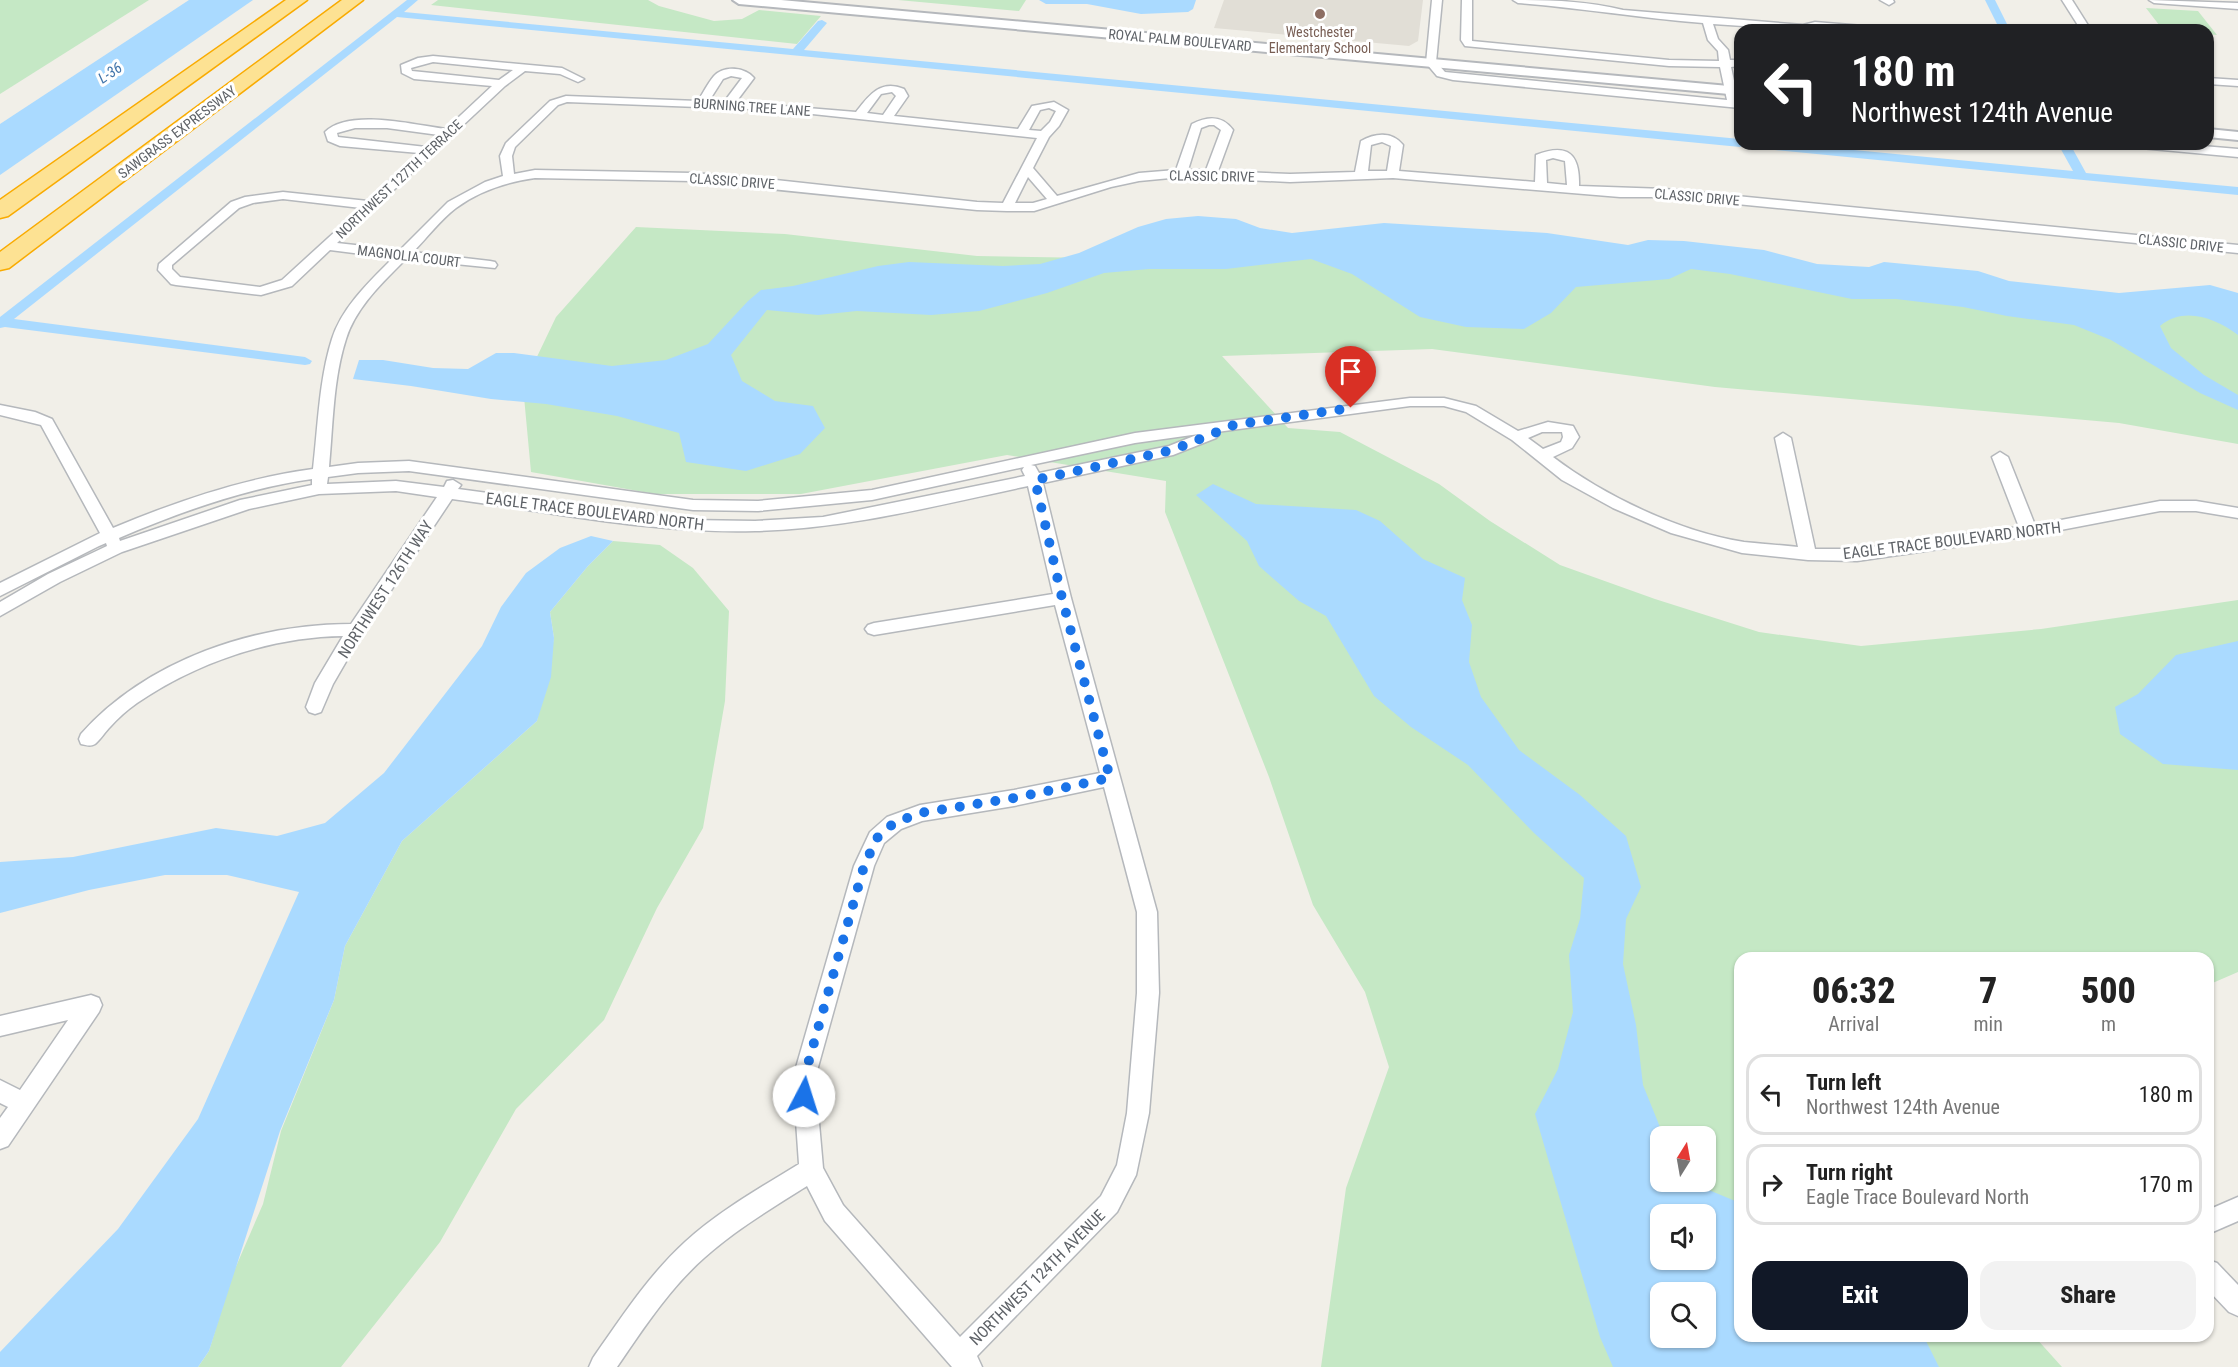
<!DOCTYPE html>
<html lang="en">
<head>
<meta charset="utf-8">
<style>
	body { margin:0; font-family:"Roboto Condensed",sans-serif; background:#f2f2f2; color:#222; height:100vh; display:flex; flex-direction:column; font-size:22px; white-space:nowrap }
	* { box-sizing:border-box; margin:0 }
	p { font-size:20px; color:#767676 }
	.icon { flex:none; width:33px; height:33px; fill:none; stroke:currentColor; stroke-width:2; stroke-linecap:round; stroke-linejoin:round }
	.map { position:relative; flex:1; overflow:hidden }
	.drawer { position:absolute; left:1734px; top:952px; width:480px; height:390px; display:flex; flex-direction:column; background:#fff; border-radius:18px; box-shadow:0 2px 4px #0004 }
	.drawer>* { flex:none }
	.guide { position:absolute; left:1734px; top:24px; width:480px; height:126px; border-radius:18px; box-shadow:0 2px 4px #0004; background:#202124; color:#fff; overflow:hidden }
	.needle { width:39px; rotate:11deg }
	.tools { position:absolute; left:1650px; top:1126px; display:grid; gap:12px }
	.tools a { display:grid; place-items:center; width:66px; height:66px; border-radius:12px; background:#fff; box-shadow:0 2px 4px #0004; font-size:30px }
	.pin { position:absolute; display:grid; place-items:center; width:51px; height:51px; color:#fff; margin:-62px -26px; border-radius:50% 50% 50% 0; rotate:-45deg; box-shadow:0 0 6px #0007 }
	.pin .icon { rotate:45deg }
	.me { position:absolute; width:66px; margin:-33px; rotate:5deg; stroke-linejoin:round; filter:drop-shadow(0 0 4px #0008) }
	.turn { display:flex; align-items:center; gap:21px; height:126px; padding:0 18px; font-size:27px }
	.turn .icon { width:78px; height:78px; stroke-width:2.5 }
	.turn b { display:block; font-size:42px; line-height:51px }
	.eta { display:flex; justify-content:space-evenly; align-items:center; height:102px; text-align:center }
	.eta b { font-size:36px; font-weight:800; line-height:42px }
	.cta { display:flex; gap:12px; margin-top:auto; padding:12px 18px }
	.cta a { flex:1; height:69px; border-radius:18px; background:#111827; color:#fff; font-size:24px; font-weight:800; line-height:69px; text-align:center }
	.cta a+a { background:#f2f2f2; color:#222 }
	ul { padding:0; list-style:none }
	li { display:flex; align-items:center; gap:18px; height:81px; margin:0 12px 9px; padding:0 6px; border:3px solid #e0e0e0; border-radius:18px }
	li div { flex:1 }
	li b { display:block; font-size:22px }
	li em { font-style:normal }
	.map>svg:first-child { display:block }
	.education { fill:#e1ded6 }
	.green { fill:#c5e8c5; fill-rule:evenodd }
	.water { fill:#aadaff; fill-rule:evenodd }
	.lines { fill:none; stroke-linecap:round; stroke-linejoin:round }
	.canal { fill:#aadaff; fill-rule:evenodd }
	.minor-casing { stroke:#b5b8bc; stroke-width:3 }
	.tertiary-casing { stroke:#b5b8bc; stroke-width:4 }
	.motorway-casing { stroke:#f9ab00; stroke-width:3 }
	.minor { fill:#fff; fill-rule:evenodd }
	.tertiary { fill:#fff; fill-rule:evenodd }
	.motorway { fill:#fde293; fill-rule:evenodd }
	.route { stroke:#1a73e8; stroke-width:10; stroke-dasharray:0 18 }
	.education-dot { fill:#8d6e63; stroke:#fff; stroke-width:2 }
	.labels { text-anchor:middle; stroke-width:6; stroke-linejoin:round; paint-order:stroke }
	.far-education-label { font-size:14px; fill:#785e54; stroke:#fff }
	.far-street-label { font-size:14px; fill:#5f6368; stroke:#fff }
	.far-water-label { font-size:15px; font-style:italic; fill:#4174aa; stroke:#fff }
	.street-label { font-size:16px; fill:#5f6368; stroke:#fff }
</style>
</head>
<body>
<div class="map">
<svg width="2238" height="1367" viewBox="0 0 2238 1367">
	<rect width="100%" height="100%" fill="#f1efe8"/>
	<polygon class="education" points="1224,0 1423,0 1418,41 1409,46 1214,28"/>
	<g class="green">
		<polygon points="0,0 149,0 0,94"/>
		<polygon points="438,0 648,0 659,6 714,21 742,19 759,10 821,16 797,44 431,5"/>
		<polygon points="898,0 1026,0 1019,11"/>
		<polygon points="2146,8 2198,11 2217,35 2208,34 2208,30 2163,30"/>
		<path d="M636,227L785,234L977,256L1096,258L1446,237L2238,318V444L2119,423L1715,387L1432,349L1222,356L1288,428L1340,432L1439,484L1490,521L1560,565L1655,599L1759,632L1861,646L2041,629L2238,600V972L2208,985V958H1740V1336L2035,1337L2062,1367H1321L1346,1188L1389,1067L1365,992L1313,905L1269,777L1165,512L1166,481L1007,455L801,494H655L531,472L523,386L556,317ZM1660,1137H1706V1182H1660ZM1660,1215H1706V1260H1660ZM1660,1293H1706V1338H1660Z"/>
		<polygon points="613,541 660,545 693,568 729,611 725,701 703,828 657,908 604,1020 516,1109 440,1242 341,1367 198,1367 209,1351 231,1278 263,1204 281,1131 334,1000 345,946 402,841 537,721 554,638 550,612 588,566"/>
	</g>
	<g class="water">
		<polygon points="189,0 253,0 0,175 0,124"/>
		<polygon points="1039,0 1196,0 1193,9 1188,12 1141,14 1087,4 1046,4"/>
		<path d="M1198,216L1236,219L1260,228L1292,233L1384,223L1547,233L1628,245L1648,240L1684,241L1764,250L1817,264L1869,267L1884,262L1978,271L2009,281L2119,293L2210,285L2238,293V335C2215,318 2184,306 2160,326L2171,348L2204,375L2238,395V410L2200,393L2111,340L2074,325L2007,316L1963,307L1896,299H1852L1730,274L1691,269L1669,279L1576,287L1551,313L1524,329L1466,327L1420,317L1352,274L1311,259L1226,269H1149L1104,273L1047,293L979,311L931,315L857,311L818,315L767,310L731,355L742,381L775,401L813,406L825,428L800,454L746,471L686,462L679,433L617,416L546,404L491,399L411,386L353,379L359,360H383L433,368L468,369L496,353H514L612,366L666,360L708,344L748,301L761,290L793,286L878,266L909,262L1003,266L1040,264L1079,253L1138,227L1166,219Z"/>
		<path d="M1213,484L1256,504L1356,510L1380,521L1423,559L1465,578L1462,600L1472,625L1469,662L1481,697L1519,750L1580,795L1626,836L1641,887L1626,919L1623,964L1636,1025L1643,1085L1664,1137H1660V1182H1699L1704,1188L1740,1203V1336L1924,1337L1939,1367H1613L1600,1337L1535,1114L1558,1069L1573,1012L1569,955L1580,919L1584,878L1534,833L1468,765L1411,727L1374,696L1326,616L1299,601L1259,566L1247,541L1196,495ZM1660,1215H1706V1260H1660ZM1660,1293H1706V1338H1660Z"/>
		<polygon points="591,536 613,541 588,566 550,612 554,638 551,677 537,721 402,841 345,946 334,1000 280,1131 209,1351 198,1367 0,1367 0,1352 118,1229 198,1119 299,892 227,875 165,875 89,890 0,913 0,862 73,857 216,828 277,836 325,823 384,773 482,646 501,607 526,573 560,548"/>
		<polygon points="2238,641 2238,770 2163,764 2120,734 2115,707 2138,694 2176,655"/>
	</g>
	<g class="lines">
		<g class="canal">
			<polygon points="407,0 418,0 404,12 793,49 818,21 822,20 827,23 804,50 1740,139 1740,144 1745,144 1740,147 397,17 14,319 305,357 312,361 310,364 305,365 5,327 0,328 0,317"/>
			<polygon points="1985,0 1995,0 2010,30 2000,30"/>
			<polygon points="1748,144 1791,144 2073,171 2058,144 2070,144 2086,173 2238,187 2238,195 1754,148"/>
		</g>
		<defs>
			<g id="minor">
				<path d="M1432,0H1442L1436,62L1445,72L1727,100L1720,67L1669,66L1465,46L1461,40L1462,0H1472V41L1669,60L1719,61L1718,51L1708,40L1703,23C1641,18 1580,8 1518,3L1513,0C1550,0 1587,1 1623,10L1803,25L1815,22L1875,27L1880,30C1824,30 1769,28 1713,24L1718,39L1728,50L1730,60H1740V66L1731,67L1740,108L1453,80L1437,76L1426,63Z"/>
				<polygon points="1880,0 1893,0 1894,2 1889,5"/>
				<polygon points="2062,0 2072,0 2091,30 2081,30"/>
				<polygon points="2149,0 2238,3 2238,9 2154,3"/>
				<path d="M433,56L562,68L584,79L578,82L560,74L525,71L505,86L337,243L400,250L448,202L485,182L503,176L500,156L506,143L550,101L566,96L698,101C703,93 708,83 714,76C724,65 745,67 754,78L736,102L856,112C869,95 881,79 904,89L908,96L894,116L1018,129L1032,106L1054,102L1068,110L1059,126L1049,137L1033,168L1057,196L1139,173L1176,170L1192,124C1208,116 1222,115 1233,130L1218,171L1290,174L1355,172L1361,141C1375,133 1392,131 1403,145L1399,171L1535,182L1536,155C1567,143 1580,153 1579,186L1665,189L2238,245V253L1665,197H1620L1393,178L1290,182L1181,177L1139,181L1111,187L1034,211H1007L977,210L692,181L535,178C507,182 479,191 456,208C440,220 427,238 413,252L490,261L495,262L497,265L495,268L406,259C383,282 356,307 346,339C333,379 333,425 329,467L358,463L409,461L693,500L758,501L872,490L1135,433L1410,398H1444L1476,406L1518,431L1548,422L1573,426L1579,437L1572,448L1553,457C1604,496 1680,532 1744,542C1762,544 1780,545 1798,547L1775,438L1783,433L1791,438L1815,549H1857L2019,527L1992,457L2000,452L2008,457L2035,525L2160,501H2196L2238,508V518L2196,511H2160L2029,536L1857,561L1808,560L1742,553L1671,533L1613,508L1562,480L1512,440L1466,412L1444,406H1410L1217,432L1219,435L1216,438L1173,455L1043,483L1071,598L1157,912L1159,993L1149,1113L1136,1175L1117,1212L977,1356L982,1367H952L825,1221L807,1186C772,1208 735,1230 704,1258C669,1289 643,1329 617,1367H589L593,1358C621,1318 648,1276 685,1242C719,1211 760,1188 799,1164L793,1078L854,866L870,832L887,817L920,805L1014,790L1100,773L1055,605L874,635L868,633L865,629L868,625L874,623L1053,594L1028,486C938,505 848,529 755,531C656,534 550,512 452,499L362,634L333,684L321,712L315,714L309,712L306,707L315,683L343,636C271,637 197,662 137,703C127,710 118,718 110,727C105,732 100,740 95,744C90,747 86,745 81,744L79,739L81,734C147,660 254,624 351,624L437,497L396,491L319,494L249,509L122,552L60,582L0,616V602L48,574L107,546L106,543L99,546L0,596V583L100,533L41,425L0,415V405L35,412L52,419L113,528C177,501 245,478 313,469C318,427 319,380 332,339C342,307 370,281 393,258L330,250L292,286L261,295L176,285L171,284L158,270L159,264L231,202L245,197L283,192L368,201L419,153L340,146L328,141L325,132C349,108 415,125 446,129L492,86L414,79L402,73L401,65L418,58ZM433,62L513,70L499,80L412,71L411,68ZM731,76L742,78L724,102L709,101L723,79ZM892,92L896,96L883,115L867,113L881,94ZM567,102L775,110L1037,138L1003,203L977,202L748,177L692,173L535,170L514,174L512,156L515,147L558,105ZM1049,108L1056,111L1050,122L1041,131L1029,130L1040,110ZM1209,125H1214L1221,130L1206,170H1188L1201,128ZM355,128H387L439,135L426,147L338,137L337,133ZM1382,142L1391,146L1387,171H1368L1371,145ZM1553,158L1565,161L1567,185L1547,183L1546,160ZM1028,177L1047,199L1033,203H1015ZM283,199L361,208L282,280L260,287L180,277L172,269V265L239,208L253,203ZM1542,432H1562L1563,437L1561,442L1543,449L1528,438ZM1199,434L1169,446L1039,473L1035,466L1031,465L1135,443ZM1024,467L1022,470L1025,476L823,517L755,521L688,520L458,489L461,485L453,480L447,481L444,487L396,481L327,484L328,477L358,473L409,471L693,510L758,511L872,500ZM312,479V485L240,500L120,541L119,538C180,512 246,488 312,479ZM1104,787L1137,912V993L1127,1113L1117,1165L1101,1196L960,1337L843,1205L823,1168L815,1078L874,866L884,843L901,829L922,821L1014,806Z"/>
				<polygon points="2208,78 2238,80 2238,86 2208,84"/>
				<polygon points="2135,144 2179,144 2238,149 2238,157 2141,148"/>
				<polygon points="91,995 99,998 102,1005 99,1012 8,1146 0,1149 0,1118 8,1107 0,1103 0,1080 20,1090 68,1020 0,1036 0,1016"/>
				<polygon points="2238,1197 2238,1221 2208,1234 2208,1210"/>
				<polygon points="2208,1260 2217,1263 2238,1285 2238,1316 2229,1312 2208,1290"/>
			</g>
			<g id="tertiary">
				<polygon points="733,0 781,0 1740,87 1740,95 739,4"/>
				<polygon points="2208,129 2238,132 2238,140 2208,137"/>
			</g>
			<g id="motorway">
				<polygon points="286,0 307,0 8,216 0,218 0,200"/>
				<polygon points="342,0 363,0 9,268 0,270 0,252"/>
			</g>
		</defs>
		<use href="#minor" class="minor-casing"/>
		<use href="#tertiary" class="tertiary-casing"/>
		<use href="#motorway" class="motorway-casing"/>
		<use href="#minor" class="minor"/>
		<use href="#tertiary" class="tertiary"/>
		<use href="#motorway" class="motorway"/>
	</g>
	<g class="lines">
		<polyline class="route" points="804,1096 804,1078 864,866 877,838 894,823 920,813 1014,798 1110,778 1062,598 1035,480 1173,450 1234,425 1351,408"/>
	</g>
	<circle class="education-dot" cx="1320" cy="14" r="6"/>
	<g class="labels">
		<g class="far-education-label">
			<text x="1320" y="37">Westchester<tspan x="1320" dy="16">Elementary School</tspan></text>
		</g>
		<g class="far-street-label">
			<text transform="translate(1180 40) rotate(5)" y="5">ROYAL PALM BOULEVARD</text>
			<text transform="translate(752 107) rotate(4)" y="5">BURNING TREE LANE</text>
			<text transform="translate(177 132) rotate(-37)" y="5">SAWGRASS EXPRESSWAY</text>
			<text transform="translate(1212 176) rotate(1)" y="5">CLASSIC DRIVE</text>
			<text transform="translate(399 179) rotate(-43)" y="5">NORTHWEST 127TH TERRACE</text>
			<text transform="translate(732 181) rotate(4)" y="5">CLASSIC DRIVE</text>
			<text transform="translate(1697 197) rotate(5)" y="5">CLASSIC DRIVE</text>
			<text transform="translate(2181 243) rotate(6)" y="5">CLASSIC DRIVE</text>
			<text transform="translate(409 256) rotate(7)" y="5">MAGNOLIA COURT</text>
		</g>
		<g class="far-water-label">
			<text transform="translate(110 73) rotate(-34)" y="5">L-36</text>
		</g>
		<g class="street-label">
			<text transform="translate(595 511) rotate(7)" y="6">EAGLE TRACE BOULEVARD NORTH</text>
			<text transform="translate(1952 540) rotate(-7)" y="6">EAGLE TRACE BOULEVARD NORTH</text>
			<text transform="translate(385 589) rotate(-57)" y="6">NORTHWEST 126TH WAY</text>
			<text transform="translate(1037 1277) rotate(-45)" y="6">NORTHWEST 124TH AVENUE</text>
		</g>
	</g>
</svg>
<div class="tools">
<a><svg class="needle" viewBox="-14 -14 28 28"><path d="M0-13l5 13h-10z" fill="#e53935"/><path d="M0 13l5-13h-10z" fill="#767676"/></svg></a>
<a><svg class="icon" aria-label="sound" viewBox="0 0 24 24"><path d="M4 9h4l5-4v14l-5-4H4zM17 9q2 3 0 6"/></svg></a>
<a><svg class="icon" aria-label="search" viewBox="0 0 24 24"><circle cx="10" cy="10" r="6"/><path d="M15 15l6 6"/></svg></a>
</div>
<div class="pin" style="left:1351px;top:408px;background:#d93025"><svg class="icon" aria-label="arrive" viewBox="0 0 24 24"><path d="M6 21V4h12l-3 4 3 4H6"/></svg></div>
<svg class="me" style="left:804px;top:1096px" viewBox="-20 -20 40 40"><circle r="19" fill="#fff"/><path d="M0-13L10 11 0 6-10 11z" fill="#1a73e8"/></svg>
<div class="guide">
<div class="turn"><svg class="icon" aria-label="left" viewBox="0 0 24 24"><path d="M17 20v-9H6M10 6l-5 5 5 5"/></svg><div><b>180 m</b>Northwest 124th Avenue</div></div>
</div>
<section class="drawer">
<div class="eta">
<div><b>06:32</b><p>Arrival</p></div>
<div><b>7</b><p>min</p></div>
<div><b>500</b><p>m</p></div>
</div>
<ul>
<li><svg class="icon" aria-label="left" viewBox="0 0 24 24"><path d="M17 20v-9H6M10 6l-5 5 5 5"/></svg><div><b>Turn left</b><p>Northwest 124th Avenue</p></div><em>180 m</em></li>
<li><svg class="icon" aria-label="right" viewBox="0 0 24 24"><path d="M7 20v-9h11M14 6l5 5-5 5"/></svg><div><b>Turn right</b><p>Eagle Trace Boulevard North</p></div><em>170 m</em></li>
</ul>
<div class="cta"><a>Exit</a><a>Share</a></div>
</section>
</div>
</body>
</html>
